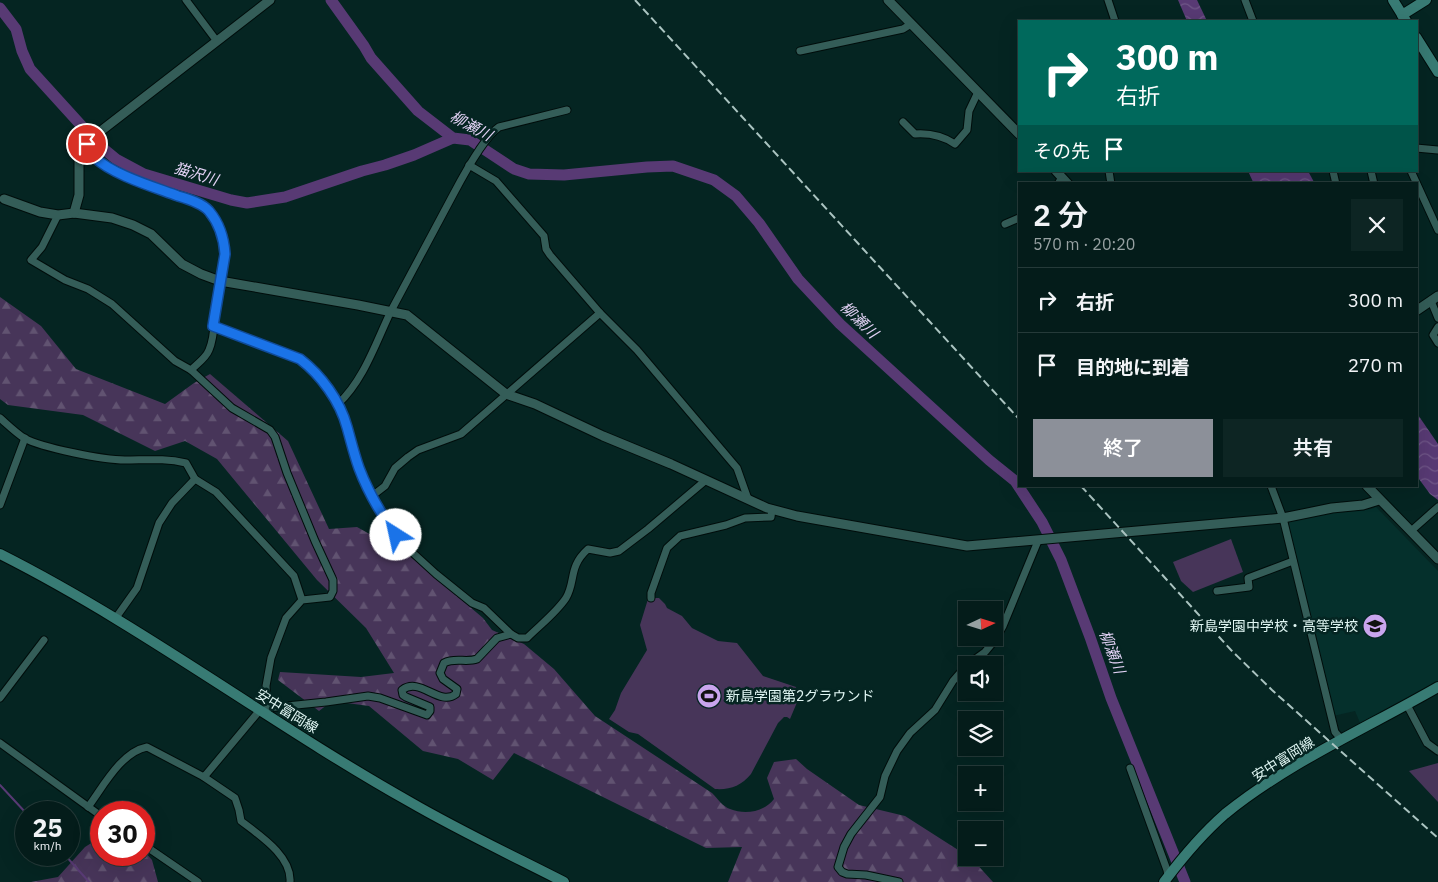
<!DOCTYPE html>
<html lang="ja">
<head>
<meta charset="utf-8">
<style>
	body { margin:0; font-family:"IBM Plex Sans","Noto Sans JP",sans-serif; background:#0d2523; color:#f1f3f6; height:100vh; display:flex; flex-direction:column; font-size:19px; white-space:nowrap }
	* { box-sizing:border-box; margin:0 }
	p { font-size:16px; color:#97a1a2 }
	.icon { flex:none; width:28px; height:28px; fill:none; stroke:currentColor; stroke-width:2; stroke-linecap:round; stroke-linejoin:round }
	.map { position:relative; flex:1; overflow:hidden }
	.sheet { position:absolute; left:1018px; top:182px; width:400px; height:305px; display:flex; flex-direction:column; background:#041c1a; border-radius:0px; box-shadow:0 5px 20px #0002,0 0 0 1px #253a39 }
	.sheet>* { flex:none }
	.top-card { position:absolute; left:1018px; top:20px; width:400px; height:152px; border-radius:0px; box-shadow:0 5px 20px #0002,0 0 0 1px #253a39; background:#00695c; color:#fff; overflow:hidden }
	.needle { width:32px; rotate:86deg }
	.buttons { position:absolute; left:958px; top:601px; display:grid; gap:10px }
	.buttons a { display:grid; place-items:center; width:45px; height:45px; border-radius:0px; background:#041c1a; box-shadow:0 5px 20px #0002,0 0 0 1px #253a39; font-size:25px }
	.speed { position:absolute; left:15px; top:801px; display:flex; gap:10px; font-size:25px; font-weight:700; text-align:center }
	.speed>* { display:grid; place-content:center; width:65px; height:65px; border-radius:50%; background:#041c1a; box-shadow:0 5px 20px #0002,0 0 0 1px #253a39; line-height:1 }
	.speed small { font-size:12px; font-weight:400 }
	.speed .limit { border:8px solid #d22; background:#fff; color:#111 }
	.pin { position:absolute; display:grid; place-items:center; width:42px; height:42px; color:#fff; margin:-21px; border:2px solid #fff; border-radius:50%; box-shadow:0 1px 5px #0007 }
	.me { position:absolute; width:55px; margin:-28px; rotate:325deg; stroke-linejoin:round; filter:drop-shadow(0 0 4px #0008) }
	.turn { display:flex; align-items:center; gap:18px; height:105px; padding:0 15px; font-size:22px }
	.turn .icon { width:65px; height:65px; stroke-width:2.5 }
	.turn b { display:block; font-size:35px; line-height:42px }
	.then { display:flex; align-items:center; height:48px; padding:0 15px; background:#0003; gap:10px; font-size:19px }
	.round { display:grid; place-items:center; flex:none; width:52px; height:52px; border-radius:0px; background:#0d2523 }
	.overview { display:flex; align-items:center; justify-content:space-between; height:85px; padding:0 15px }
	h1 { font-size:30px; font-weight:600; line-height:38px }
	.primary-button { display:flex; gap:10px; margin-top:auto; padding:10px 15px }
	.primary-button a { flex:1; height:58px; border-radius:0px; background:#8c9099; color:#fff; font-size:20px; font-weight:600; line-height:58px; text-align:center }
	.primary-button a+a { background:#0d2523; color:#f1f3f6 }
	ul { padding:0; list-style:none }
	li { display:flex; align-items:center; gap:15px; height:65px; padding:0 15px; border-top:1px solid #253a39 }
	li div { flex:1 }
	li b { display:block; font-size:19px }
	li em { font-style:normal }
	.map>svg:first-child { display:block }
	.built { fill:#05302c }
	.forest { fill:url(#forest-firs) }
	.green { fill:#473559 }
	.water { fill:url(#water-waves) }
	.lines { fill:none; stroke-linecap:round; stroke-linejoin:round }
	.stream { stroke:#583a74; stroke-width:2 }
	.river { stroke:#583a74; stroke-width:11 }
	.minor-casing { stroke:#000d0b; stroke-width:9 }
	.tertiary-casing { stroke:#000d0b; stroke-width:11 }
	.secondary-casing { stroke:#000d0b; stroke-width:12 }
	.minor { stroke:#345d58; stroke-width:7 }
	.tertiary { stroke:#345d58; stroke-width:9 }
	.secondary { stroke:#387b74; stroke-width:10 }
	.rail { stroke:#abc4c1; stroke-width:2; stroke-dasharray:8 4; stroke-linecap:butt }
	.route-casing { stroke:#114b97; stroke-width:12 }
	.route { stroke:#1a73e8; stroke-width:9 }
	.labels { text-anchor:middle; stroke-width:5; stroke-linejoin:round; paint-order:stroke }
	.poi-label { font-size:14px; fill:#e0f6f3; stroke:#052522; text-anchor:end }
	.street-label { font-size:14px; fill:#e0f6f3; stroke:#052522 }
	.water-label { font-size:15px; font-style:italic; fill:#e3d3f6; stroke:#052522 }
</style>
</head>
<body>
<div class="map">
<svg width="1438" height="882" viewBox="0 0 1438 882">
	<defs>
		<pattern id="forest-firs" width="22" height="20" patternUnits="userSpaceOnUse" patternTransform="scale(1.25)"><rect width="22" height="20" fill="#473559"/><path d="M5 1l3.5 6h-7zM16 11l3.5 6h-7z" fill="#615371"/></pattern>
		<pattern id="water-waves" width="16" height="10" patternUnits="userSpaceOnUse" patternTransform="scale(1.25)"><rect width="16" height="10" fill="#583a74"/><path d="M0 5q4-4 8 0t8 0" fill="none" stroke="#705788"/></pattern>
	</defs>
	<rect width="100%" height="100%" fill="#052522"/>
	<polygon class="built" points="1376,507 1438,571 1438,682 1361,725 1355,711 1333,716 1287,521 1323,512 1371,509"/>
	<g class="forest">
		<path d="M0,297L41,326L76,369L165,404L194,383L210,374L288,441L329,529L357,527L411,557L483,618L492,630L524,644L554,669L595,716L712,793C717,798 723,807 730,809C745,815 764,812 774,799L767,778L774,762L796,759L807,769L859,805L905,816L966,855V858L973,860L993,882H728L742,847L706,848L514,753L493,780L458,759L423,751L369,706L332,701L319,711L278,680L280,672L361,677L394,673L366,628L317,580L217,459L185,441L155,451L83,415L8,405L0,399Z"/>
		<polygon points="101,837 101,855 144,855 144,851 152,860 158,882 31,882 58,877 85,847"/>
	</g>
	<g class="green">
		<polygon points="1231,539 1243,572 1193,592 1181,581 1173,562"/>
		<path d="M654,598H659L665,604L667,608L682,616L692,628L718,641L737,643L763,676L796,687L798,700L790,719L787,717H784L778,723L751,774C741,786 730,790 715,789L638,734L629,732L609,719L615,710L621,693L647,650L640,625L648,599Z"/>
		<polygon points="1438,763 1438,802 1409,771"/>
	</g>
	<g class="water">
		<polygon points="1178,0 1197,0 1207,21 1187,21"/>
		<polygon points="1248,171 1308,171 1315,184 1254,184"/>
		<polygon points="1416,412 1438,444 1438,500 1430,494 1416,475"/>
	</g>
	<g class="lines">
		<g class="stream">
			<polyline points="0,785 26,813"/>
			<polyline points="65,855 89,882"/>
		</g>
		<g class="river">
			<polyline points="331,0 364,46 371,58 418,111 453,138 470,140 514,169 529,174 564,175 647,167 673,166 714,180 736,196 759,223 798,279 840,324 989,460 1015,481 1042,522 1061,560 1090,637 1111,698 1185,882"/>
			<polyline points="0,8 16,29 22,51 30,69 99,145 116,159 144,174 231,200 247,203 285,197 362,171 385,165 414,155 453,138"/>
		</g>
		<defs>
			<g id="minor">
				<polyline points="186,0 216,40"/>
				<polyline points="1108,0 1115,21"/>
				<polyline points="1245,0 1253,21"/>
				<polyline points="800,51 903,29 911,24"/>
				<path d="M903,122L915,134C929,133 943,136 955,144L967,130L969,111L978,92"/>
				<path d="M87,144C89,148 91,154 95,157C119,180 171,191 202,205C237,231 220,270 216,305C214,319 215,337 209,350C206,358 197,364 191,370"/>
				<polyline points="1416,148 1438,150"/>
				<polyline points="469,165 496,181 544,236 546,249 550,255 600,313 637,350 731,461 737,468 748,499"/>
				<polyline points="1109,171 1111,184"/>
				<polyline points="1333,171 1336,184"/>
				<polyline points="1371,171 1374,184"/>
				<polyline points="1411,171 1438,230"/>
				<polyline points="1058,184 1062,177"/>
				<polyline points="58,215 42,247 31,260 65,280 88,289 112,304 175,361 191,370 232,408 270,430 275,437 287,473 315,541 333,580 333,591 330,597 302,600 286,618 271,658 266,686 267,708"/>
				<polyline points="1005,224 1019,218"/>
				<polyline points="1431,301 1438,318"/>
				<path d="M213,326L299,359L311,368L335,398L347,426L360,470L383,516L397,535L413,553L436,574L472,603L484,608L511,634L518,638H527C540,625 556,613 566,598C576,581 568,567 588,549L610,553L619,551L648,529L706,480"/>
				<polyline points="1438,327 1433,335 1438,343"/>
				<path d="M338,404C364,380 376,342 391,311C412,272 433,232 454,193C463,176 484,137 499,127L567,110"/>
				<path d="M0,418C8,425 15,432 24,438C42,448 104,460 125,460C146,460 165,458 186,463L195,479L216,492L294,576L302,600"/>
				<polyline points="1271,486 1283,518 1335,732 1342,740"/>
				<polyline points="372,496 385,486 395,468 408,457 418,450 461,434 600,313"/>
				<polyline points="0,505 25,438"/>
				<polyline points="1411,531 1438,507"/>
				<polyline points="1217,591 1249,587 1248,578 1293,561"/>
				<polyline points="651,598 651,593 667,548 680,536 726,525 745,518 771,517 772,509"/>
				<polyline points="115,619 137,588 159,523 172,503 195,479"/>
				<polyline points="967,665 985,652 995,640 1003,626 1038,541"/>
				<polyline points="0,698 44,640"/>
				<polyline points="1407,705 1427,743 1438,751"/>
				<polyline points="0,743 101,816"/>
				<polyline points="1130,768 1167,870 1168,876"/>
				<path d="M204,777L235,798L239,810L241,821C259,835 292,856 290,882"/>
				<path d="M88,807C103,787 121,752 147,747L204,777L260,710L267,708L326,702L368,696L380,698L427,715L430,711V707L406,697L403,695L402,690C420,676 439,707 456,694L457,689L443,679L440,673L444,663C455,657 466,663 477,659L497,638L511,634"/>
				<polyline points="144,845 198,882"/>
				<polyline points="899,882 866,875 847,874 842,872 838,867 844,847 851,834 880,797 885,776 897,751 910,733 935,710 953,681 966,666"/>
			</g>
			<g id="tertiary">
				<polyline points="888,0 1019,134"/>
				<polyline points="1056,171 1068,184"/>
				<polyline points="4,199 40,212 58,215 74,213 112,218 133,225 151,234 182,264 201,274 220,281 358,305 407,315 506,394 535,404 603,436 671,464 767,508 797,516 967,546 1283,518 1332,508 1363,505 1379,500"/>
				<polyline points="74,213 79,195 79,157 87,144 97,134 270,0"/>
				<polyline points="1416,311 1438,296"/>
				<polyline points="1367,486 1438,559"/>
			</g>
			<g id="secondary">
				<polyline points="1393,0 1406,21"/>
				<polyline points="1402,15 1426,0"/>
				<polyline points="1416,37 1438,72"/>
				<path d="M0,554C143,626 271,724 410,802C460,831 513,856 564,882"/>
				<path d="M1164,882C1182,858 1202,834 1225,814C1289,762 1367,728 1438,687"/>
			</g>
		</defs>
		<use href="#minor" class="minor-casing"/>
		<use href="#tertiary" class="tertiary-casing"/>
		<use href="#secondary" class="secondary-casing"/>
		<use href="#minor" class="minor"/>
		<use href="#tertiary" class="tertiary"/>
		<use href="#secondary" class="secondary"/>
		<g class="rail">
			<polyline points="635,0 1019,419"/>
			<polyline points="1081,486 1231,650 1272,690 1438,838"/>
		</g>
	</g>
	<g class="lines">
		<defs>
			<path id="route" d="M87,144C89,148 91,154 94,157C113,175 154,187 178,196C188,199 202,203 209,211C219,223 224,239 225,254L213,326L300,359C321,375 340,401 347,427C351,441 354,454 359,468C368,492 381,514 396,535"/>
		</defs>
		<use href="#route" class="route-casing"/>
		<use href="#route" class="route"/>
	</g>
	<defs>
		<symbol id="school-disc" viewBox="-11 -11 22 22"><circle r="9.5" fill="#c9a5ee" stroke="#052522"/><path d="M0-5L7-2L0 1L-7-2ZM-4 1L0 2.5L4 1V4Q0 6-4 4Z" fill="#111"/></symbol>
		<symbol id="stadium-disc" viewBox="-11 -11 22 22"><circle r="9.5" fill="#c9a5ee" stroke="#052522"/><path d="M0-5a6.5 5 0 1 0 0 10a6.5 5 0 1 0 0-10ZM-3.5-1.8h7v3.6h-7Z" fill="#111"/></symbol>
	</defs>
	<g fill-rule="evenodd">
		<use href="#school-disc" x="1361" y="612" width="28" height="28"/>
		<use href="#stadium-disc" x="695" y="682" width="28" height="28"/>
	</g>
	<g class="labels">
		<g class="poi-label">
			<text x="1358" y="631">新島学園中学校・高等学校</text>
			<text x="726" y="701" text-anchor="start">新島学園第2グラウンド</text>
		</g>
		<g class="street-label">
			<text transform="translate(287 711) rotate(32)" y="5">安中富岡線</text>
			<text transform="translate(1283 759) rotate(-32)" y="5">安中富岡線</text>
		</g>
		<g class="water-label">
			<text transform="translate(471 126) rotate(28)" y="5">柳瀬川</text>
			<text transform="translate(196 174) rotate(17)" y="5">猫沢川</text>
			<text transform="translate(859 320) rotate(44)" y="5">柳瀬川</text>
			<text transform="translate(1112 652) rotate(69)" y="5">柳瀬川</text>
		</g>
	</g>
</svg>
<div class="buttons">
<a><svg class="needle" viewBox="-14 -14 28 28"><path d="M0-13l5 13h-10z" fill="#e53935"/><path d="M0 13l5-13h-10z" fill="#97a1a2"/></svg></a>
<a><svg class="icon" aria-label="sound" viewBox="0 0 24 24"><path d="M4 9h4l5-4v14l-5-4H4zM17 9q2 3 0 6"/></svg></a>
<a><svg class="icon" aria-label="layers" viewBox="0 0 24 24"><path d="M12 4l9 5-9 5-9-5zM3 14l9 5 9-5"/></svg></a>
<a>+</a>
<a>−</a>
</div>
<div class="speed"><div>25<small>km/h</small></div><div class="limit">30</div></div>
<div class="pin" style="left:87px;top:144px;background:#d93025"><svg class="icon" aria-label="arrive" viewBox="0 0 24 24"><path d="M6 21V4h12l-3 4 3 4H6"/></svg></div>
<svg class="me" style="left:396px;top:535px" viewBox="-20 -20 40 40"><circle r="19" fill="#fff"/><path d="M0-13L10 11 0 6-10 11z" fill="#1a73e8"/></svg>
<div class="top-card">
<div class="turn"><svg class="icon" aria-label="right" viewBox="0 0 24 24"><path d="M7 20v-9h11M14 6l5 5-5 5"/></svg><div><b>300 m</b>右折</div></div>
<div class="then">その先<svg class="icon" aria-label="arrive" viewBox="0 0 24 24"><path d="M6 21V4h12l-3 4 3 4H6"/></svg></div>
</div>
<section class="sheet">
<div class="overview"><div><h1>2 分</h1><p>570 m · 20:20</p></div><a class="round"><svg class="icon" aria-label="close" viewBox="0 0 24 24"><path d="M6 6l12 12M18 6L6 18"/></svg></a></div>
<ul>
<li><svg class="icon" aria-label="right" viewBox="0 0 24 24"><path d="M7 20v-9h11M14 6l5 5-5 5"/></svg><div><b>右折</b></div><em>300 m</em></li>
<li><svg class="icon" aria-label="arrive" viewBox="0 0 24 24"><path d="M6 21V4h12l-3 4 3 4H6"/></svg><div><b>目的地に到着</b></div><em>270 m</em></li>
</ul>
<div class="primary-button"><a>終了</a><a>共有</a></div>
</section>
</div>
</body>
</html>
